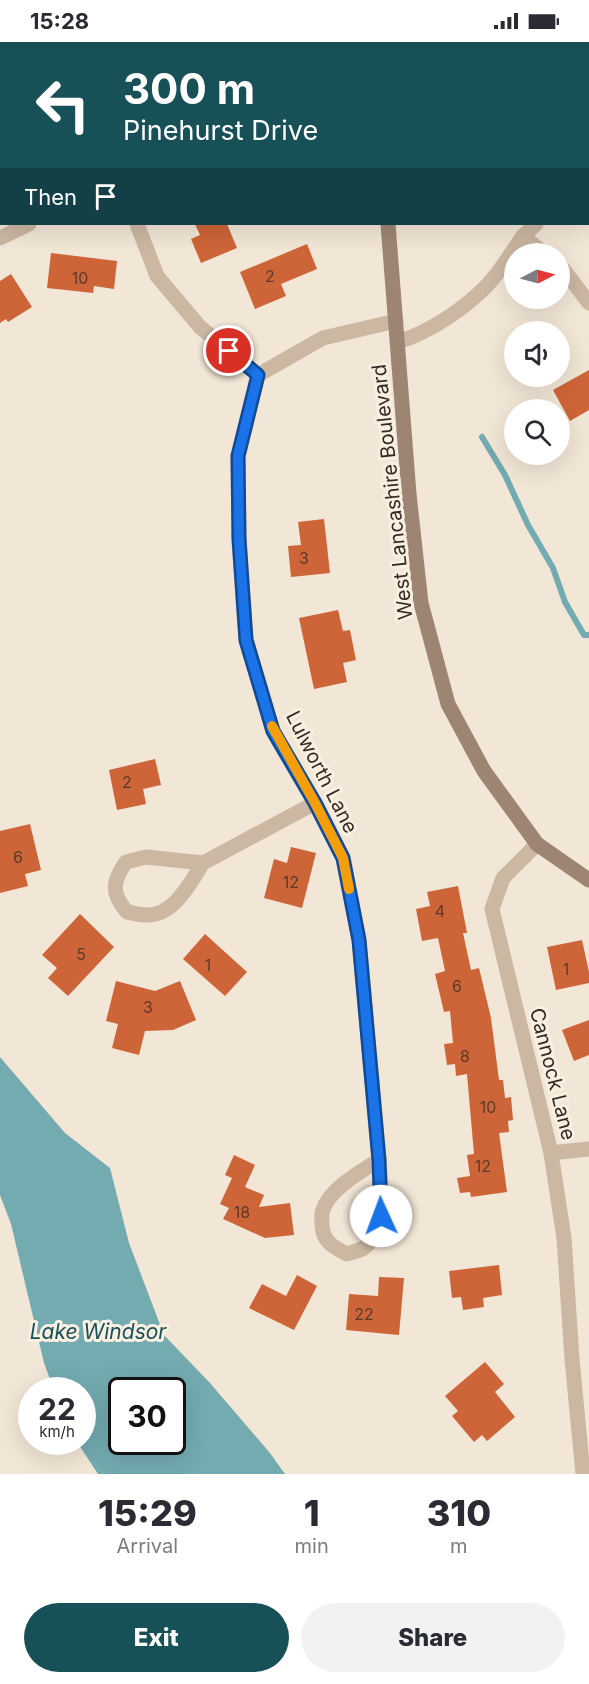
<!DOCTYPE html>
<html lang="en">
<head>
<meta charset="utf-8">
<style>
	body { margin:0; font-family:Inter,sans-serif; background:#f2f2f3; color:#2b2b33; height:100vh; display:flex; flex-direction:column; font-size:22px; white-space:nowrap }
	* { box-sizing:border-box; margin:0 }
	p { font-size:20px; color:#7c7c81 }
	.icon { flex:none; width:33px; height:33px; fill:none; stroke:currentColor; stroke-width:2; stroke-linecap:round; stroke-linejoin:round }
	.map { position:relative; height:1432px; overflow:hidden }
	.panel { display:flex; flex-direction:column; background:#fff; flex:1 }
	.panel>* { flex:none }
	.hud { position:absolute; left:0px; top:0px; width:590px; height:183px; box-shadow:0 6px 24px #0002; background:#185058; color:#fff; overflow:hidden }
	.needle { width:39px; rotate:84deg }
	.fabs { position:absolute; left:504px; top:201px; display:grid; gap:12px }
	.fabs a { display:grid; place-items:center; width:66px; height:66px; border-radius:50%; background:#fff; box-shadow:0 6px 24px #0002; font-size:30px }
	.speed { position:absolute; left:18px; top:1335px; display:flex; gap:12px; font-size:30px; font-weight:700; text-align:center }
	.speed>* { display:grid; place-content:center; width:78px; height:78px; border-radius:50%; background:#fff; box-shadow:0 6px 24px #0002; line-height:1 }
	.speed small { font-size:15px; font-weight:400 }
	.speed .limit { border:3px solid #111; border-radius:9px; background:#fff; color:#111 }
	.pin { position:absolute; display:grid; place-items:center; width:51px; height:51px; color:#fff; margin:-26px; border:3px solid #fff; border-radius:50%; box-shadow:0 2px 6px #0007 }
	.me { position:absolute; width:66px; margin:-33px; rotate:358deg; stroke-linejoin:round; filter:drop-shadow(0 0 4px #0008) }
	.turn { display:flex; align-items:center; gap:21px; height:126px; padding:0 24px; font-size:27px }
	.turn .icon { width:78px; height:78px; stroke-width:2.5 }
	.turn b { display:block; font-size:42px; line-height:51px }
	.then { display:flex; align-items:center; height:57px; padding:0 24px; background:#0003; gap:12px; font-size:22px }
	.eta { display:flex; justify-content:space-evenly; align-items:center; height:102px; text-align:center }
	.eta b { font-size:36px; font-weight:800; line-height:42px }
	.primary-button { display:flex; gap:12px; margin-top:auto; padding:12px 24px }
	.primary-button a { flex:1; height:69px; border-radius:36px; background:#185058; color:#fff; font-size:24px; font-weight:800; line-height:69px; text-align:center }
	.primary-button a+a { background:#f2f2f3; color:#2b2b33 }
	.status { display:flex; justify-content:space-between; align-items:center; height:42px; padding:0 30px; background:#fff; direction:ltr }
	.status svg { height:16px; fill:currentColor }
	.map>svg:first-child { display:block }
	.water { fill:#73abb1; fill-rule:evenodd }
	.lines { fill:none; stroke-linecap:round; stroke-linejoin:round }
	.stream { stroke:#73abb1; stroke-width:6 }
	.building { fill:#ce6538 }
	.street { stroke:#cbb7a2; stroke-width:15 }
	.secondary { stroke:#9e8573; stroke-width:15 }
	.route-casing { stroke:#114b97; stroke-width:15 }
	.route { stroke:#1a73e8; stroke-width:10 }
	.slow { stroke:#f59e0b; stroke-width:10 }
	.labels { text-anchor:middle; stroke-width:6; stroke-linejoin:round; paint-order:stroke }
	.number-label { font-size:16px; fill:#5a3a2a }
	.street-label { font-size:20px; fill:#342b25; stroke:#faf0e2 }
	.water-label { font-size:21px; font-style:italic; fill:#185058; stroke:#faf0e2 }
</style>
</head>
<body>
<div class="status"><b>15:28</b><svg viewBox="0 0 49 12"><path d="M0 12V9h3v3zM5 12V6h3v6zM10 12V3h3v9zM15 12V0h3v12zM26 1h20v11H26zM47 4h2v5h-2z"/></svg></div>
<div class="map">
<svg width="589" height="1432" viewBox="0 0 589 1432">
	<rect width="100%" height="100%" fill="#f2e6d6"/>
	<path class="water" d="M0,1015L65,1091L110,1126L129,1201L164,1293L210,1341L270,1411L285,1432H98L77,1400H82V1348H54L44,1321L11,1182L0,1153ZM122,1348H172V1400H122Z"/>
	<g class="lines">
		<polyline class="stream" points="482,395 505,433 528,483 553,526 565,560 584,593 589,593"/>
	</g>
	<g class="building">
		<polygon points="195,182 227,182 237,206 201,221 191,197 200,193"/>
		<polygon points="307,202 317,227 281,242 286,254 255,267 240,230"/>
		<polygon points="51,211 117,219 114,247 94,244 93,251 47,246"/>
		<polygon points="11,232 32,265 8,280 6,277 0,281 0,239"/>
		<polygon points="589,328 589,368 570,379 553,348"/>
		<polygon points="324,477 330,531 291,535 288,504 301,503 298,480"/>
		<polygon points="338,568 343,589 350,588 356,618 343,621 347,640 314,647 299,576"/>
		<polygon points="155,717 161,743 143,747 146,762 117,768 109,728"/>
		<polygon points="30,782 41,828 25,832 28,844 0,851 0,789"/>
		<polygon points="291,805 316,811 302,866 264,856 274,817 287,821"/>
		<polygon points="458,844 467,891 463,891 471,928 479,926 491,976 499,1038 503,1038 505,1056 511,1055 513,1078 508,1079 509,1090 499,1091 507,1150 471,1155 470,1150 460,1151 457,1136 470,1134 467,1113 474,1112 467,1032 456,1034 455,1022 447,1023 444,1002 453,1001 450,969 444,970 435,932 445,929 438,896 422,899 416,867 430,864 427,850"/>
		<polygon points="80,872 114,905 68,954 48,936 57,926 42,913"/>
		<polygon points="205,892 247,930 225,954 183,917"/>
		<polygon points="582,898 589,930 589,941 556,948 547,905"/>
		<polygon points="116,939 155,949 180,939 196,978 173,988 145,989 139,1013 112,1006 118,982 106,979"/>
		<polygon points="589,978 589,1013 574,1019 562,988"/>
		<polygon points="234,1113 255,1123 245,1145 264,1153 259,1165 290,1161 294,1193 265,1196 223,1177 229,1166 220,1162 232,1136 225,1133"/>
		<polygon points="499,1223 502,1253 483,1256 484,1265 463,1268 461,1255 452,1256 449,1229"/>
		<polygon points="297,1233 317,1244 294,1288 249,1266 262,1242 286,1254"/>
		<polygon points="379,1235 404,1236 399,1293 346,1288 349,1252 378,1254"/>
		<polygon points="485,1320 504,1342 495,1350 515,1375 487,1399 482,1393 474,1400 452,1374 458,1369 445,1354"/>
	</g>
	<g class="lines">
		<g class="street">
			<polyline points="173,2 174,0"/>
			<polyline points="588,135 589,135"/>
			<polyline points="137,182 157,234 200,285 258,333"/>
			<polyline points="536,182 523,194 545,212"/>
			<polyline points="0,196 29,182"/>
			<polyline points="560,223 589,261"/>
			<path d="M398,300C426,291 455,273 477,253C496,237 509,214 523,194"/>
			<polyline points="537,802 503,836 492,867 551,1111 564,1196 572,1317 583,1432"/>
			<path d="M203,821C190,841 174,874 146,873C140,873 133,871 127,870C111,851 112,840 126,820L146,815L203,821L315,761"/>
			<polyline points="551,1111 589,1107"/>
			<path d="M379,1118C380,1145 389,1186 365,1205C360,1209 353,1210 347,1212C333,1205 322,1199 322,1182C322,1178 321,1171 323,1168C329,1147 362,1129 379,1118L359,898L343,816L315,761L273,689L246,598L239,497L238,414L258,333L323,296L396,279"/>
		</g>
		<g class="secondary">
			<polyline points="373,0 373,2"/>
			<polyline points="388,182 409,452 421,561 448,662 484,729 537,802 589,838"/>
		</g>
	</g>
	<g class="lines">
		<defs>
			<polyline id="route" points="229,309 258,333 238,414 239,497 246,598 273,689 315,761 343,816 359,898 379,1118 381,1174"/>
		</defs>
		<use href="#route" class="route-casing"/>
		<use href="#route" class="route"/>
		<polyline class="slow" points="272,684 315,761 343,816 349,847"/>
	</g>
	<g class="labels">
		<g class="number-label">
			<text x="270" y="240">2</text>
			<text x="80" y="242">10</text>
			<text x="304" y="522">3</text>
			<text x="127" y="746">2</text>
			<text x="18" y="821">6</text>
			<text x="291" y="846">12</text>
			<text x="440" y="875">4</text>
			<text x="81" y="918">5</text>
			<text x="208" y="929">1</text>
			<text x="566" y="933">1</text>
			<text x="457" y="950">6</text>
			<text x="148" y="971">3</text>
			<text x="465" y="1020">8</text>
			<text x="488" y="1071">10</text>
			<text x="483" y="1130">12</text>
			<text x="242" y="1176">18</text>
			<text x="364" y="1278">22</text>
		</g>
		<g class="street-label">
			<text transform="translate(392 450) rotate(-96)" y="7">West Lancashire Boulevard</text>
			<text transform="translate(322 730) rotate(63)" y="7">Lulworth Lane</text>
			<text transform="translate(553 1032) rotate(76)" y="7">Cannock Lane</text>
		</g>
		<g class="water-label">
			<text x="98" y="1297">Lake Windsor</text>
		</g>
	</g>
</svg>
<div class="fabs">
<a><svg class="needle" viewBox="-14 -14 28 28"><path d="M0-13l5 13h-10z" fill="#e53935"/><path d="M0 13l5-13h-10z" fill="#7c7c81"/></svg></a>
<a><svg class="icon" aria-label="sound" viewBox="0 0 24 24"><path d="M4 9h4l5-4v14l-5-4H4zM17 9q2 3 0 6"/></svg></a>
<a><svg class="icon" aria-label="search" viewBox="0 0 24 24"><circle cx="10" cy="10" r="6"/><path d="M15 15l6 6"/></svg></a>
</div>
<div class="speed"><div>22<small>km/h</small></div><div class="limit">30</div></div>
<div class="pin" style="left:229px;top:309px;background:#d93025"><svg class="icon" aria-label="arrive" viewBox="0 0 24 24"><path d="M6 21V4h12l-3 4 3 4H6"/></svg></div>
<svg class="me" style="left:381px;top:1174px" viewBox="-20 -20 40 40"><circle r="19" fill="#fff"/><path d="M0-13L10 11 0 6-10 11z" fill="#1a73e8"/></svg>
<div class="hud">
<div class="turn"><svg class="icon" aria-label="left" viewBox="0 0 24 24"><path d="M17 20v-9H6M10 6l-5 5 5 5"/></svg><div><b>300 m</b>Pinehurst Drive</div></div>
<div class="then">Then<svg class="icon" aria-label="arrive" viewBox="0 0 24 24"><path d="M6 21V4h12l-3 4 3 4H6"/></svg></div>
</div>
</div>
<section class="panel">
<div class="eta">
<div><b>15:29</b><p>Arrival</p></div>
<div><b>1</b><p>min</p></div>
<div><b>310</b><p>m</p></div>
</div>
<div class="primary-button"><a>Exit</a><a>Share</a></div>
</section>
</body>
</html>
